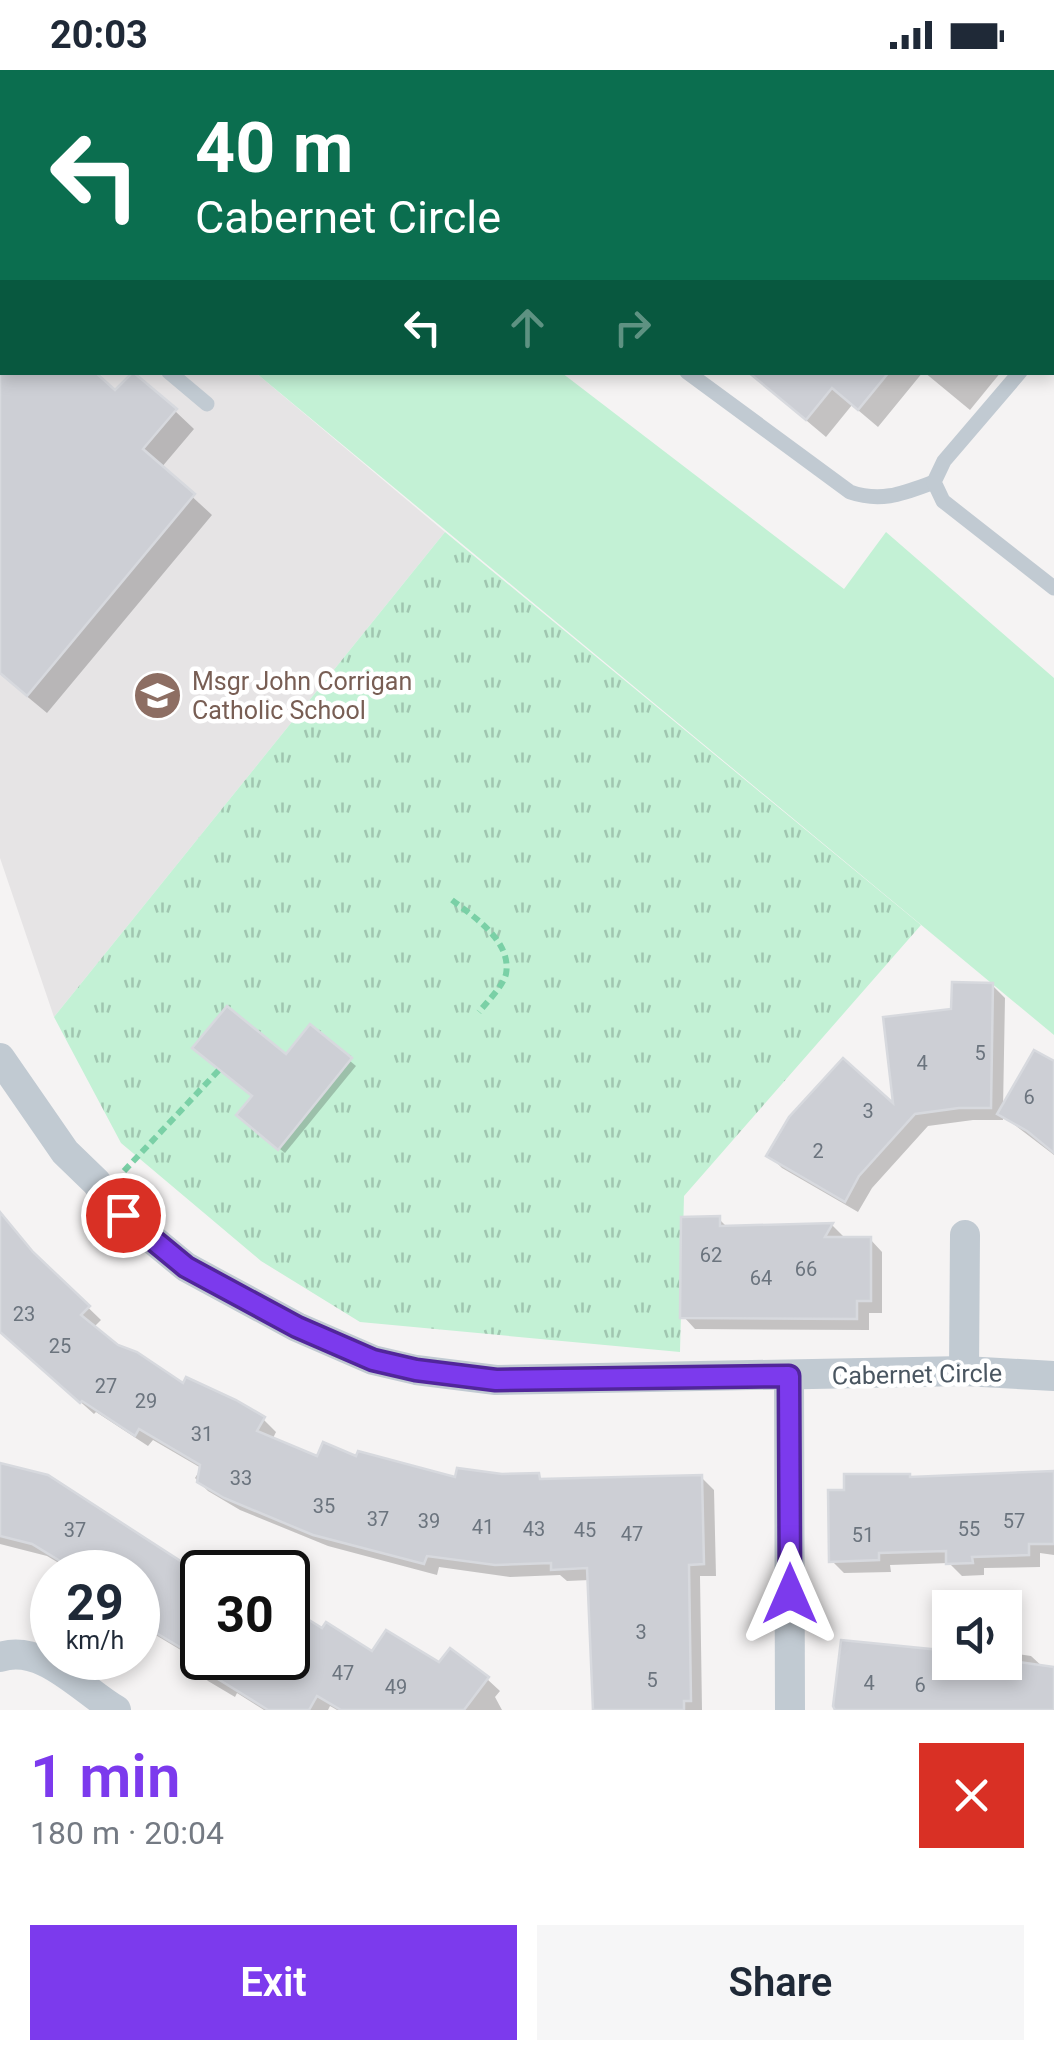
<!DOCTYPE html>
<html lang="en">
<head>
<meta charset="utf-8">
<style>
	body { margin:0; font-family:Roboto,sans-serif; background:#f6f6f7; color:#1f2937; height:100vh; display:flex; flex-direction:column; font-size:38px; white-space:nowrap }
	* { box-sizing:border-box; margin:0 }
	p { font-size:32px; color:#747a83 }
	.icon { flex:none; width:55px; height:55px; fill:none; stroke:currentColor; stroke-width:2; stroke-linecap:round; stroke-linejoin:round }
	.map { position:relative; height:1640px; overflow:hidden }
	.side { display:flex; flex-direction:column; background:#fff; flex:1 }
	.side>* { flex:none }
	.hud { position:absolute; left:0px; top:0px; width:1055px; height:305px; box-shadow:0 5px 15px #0003; background:#0b6e4f; color:#fff; overflow:hidden }
	.tools { position:absolute; left:932px; top:1520px; display:grid; gap:20px }
	.tools a { display:grid; place-items:center; width:90px; height:90px; border-radius:0px; background:#fff; box-shadow:0 5px 15px #0003; font-size:50px }
	.speed { position:absolute; left:30px; top:1480px; display:flex; gap:20px; font-size:50px; font-weight:700; text-align:center }
	.speed>* { display:grid; place-content:center; width:130px; height:130px; border-radius:50%; background:#fff; box-shadow:0 5px 15px #0003; line-height:1 }
	.speed small { font-size:25px; font-weight:400 }
	.speed .limit { border:5px solid #111; border-radius:15px; background:#fff; color:#111 }
	.pin { position:absolute; display:grid; place-items:center; width:85px; height:85px; color:#fff; margin:-42px; border:5px solid #fff; border-radius:50%; box-shadow:0 2px 10px #0007 }
	.me { position:absolute; width:110px; margin:-55px; rotate:0deg; stroke-linejoin:round; filter:drop-shadow(0 0 8px #0008) }
	.turn { display:flex; align-items:center; gap:35px; height:210px; padding:0 30px; font-size:45px }
	.turn .icon { width:130px; height:130px; stroke-width:2.5 }
	.turn b { display:block; font-size:70px; line-height:85px }
	.lanes { display:flex; align-items:center; height:95px; padding:0 30px; background:#0003; justify-content:center; gap:50px; direction:ltr }
	.lanes .off { opacity:.35 }
	.round { display:grid; place-items:center; flex:none; width:105px; height:105px; border-radius:0px; background:#f6f6f7 }
	.headline { display:flex; align-items:center; justify-content:space-between; height:170px; padding:0 30px }
	h1 { font-size:60px; font-weight:600; line-height:75px; color:#7c3aed }
	.action { display:flex; gap:20px; margin-top:auto; padding:20px 30px }
	.action a { flex:1; height:115px; border-radius:0px; background:#7c3aed; color:#fff; font-size:40px; font-weight:600; line-height:115px; text-align:center }
	.action a+a { background:#f6f6f7; color:#1f2937 }
	.status { display:flex; justify-content:space-between; align-items:center; height:70px; padding:0 50px; background:#fff; direction:ltr }
	.status svg { height:28px; fill:currentColor }
	.map>svg:first-child { display:block }
	.education { fill:#e6e4e5 }
	.grass { fill:#c3f1d5 }
	.park { fill:url(#park-tufts) }
	.shadow { fill:#0003 }
	.building { fill:#cdcfd5; stroke:#d7d9de; stroke-width:2.5 }
	.lines { fill:none; stroke-linecap:round; stroke-linejoin:round }
	.path { stroke:#7ad0a6; stroke-width:6; stroke-dasharray:8 5; stroke-linecap:butt }
	.lane { stroke:#c1cad2; stroke-width:15 }
	.street { stroke:#c1cad2; stroke-width:30 }
	.route-casing { stroke:#51269a; stroke-width:25 }
	.route { stroke:#7c3aed; stroke-width:18 }
	.labels { text-anchor:middle; stroke-width:9; stroke-linejoin:round; paint-order:stroke }
	.number-label { font-size:20px; fill:#6b747e }
	.education-label { font-size:25px; fill:#785e54; stroke:#fff; text-anchor:start }
	.street-label { font-size:25px; fill:#4a5661; stroke:#fff }
</style>
</head>
<body>
<div class="status"><b>20:03</b><svg viewBox="0 0 49 12"><path d="M0 12V9h3v3zM5 12V6h3v6zM10 12V3h3v9zM15 12V0h3v12zM26 1h20v11H26zM47 4h2v5h-2z"/></svg></div>
<div class="map">
<svg width="1054" height="1640" viewBox="0 0 1054 1640">
	<defs>
		<pattern id="park-tufts" width="24" height="20" patternUnits="userSpaceOnUse" patternTransform="scale(2.5)"><rect width="24" height="20" fill="#c3f1d5"/><path d="M3 7l-1-3M5 7V3M7 7l1-3M15 17l-1-3M17 17v-4M19 17l1-3" fill="none" stroke="#a0c6b0"/></pattern>
	</defs>
	<rect width="100%" height="100%" fill="#f5f3f3"/>
	<polygon class="education" points="0,88 2,302 256,303 445,462 54,947 0,788"/>
	<g class="grass">
		<polygon points="0,0 309,0 312,2 2,2 2,90"/>
		<polygon points="256,303 562,303 844,519 886,462 1054,608 1054,965"/>
	</g>
	<polygon class="park" points="445,462 921,855 684,1126 680,1282 360,1252 261,1191 121,1073 54,947"/>
	<g class="shadow">
		<polygon points="547,0 677,0 674,2"/>
		<polygon points="901,0 1054,0 1052,240 1052,2 899,2"/>
		<polygon points="0,228 2,302 116,323 175,341 194,359 161,398 212,445 47,643 0,604"/>
		<polygon points="749,302 923,302 878,357 852,335 826,367"/>
		<polygon points="924,302 1001,302 970,340"/>
		<polygon points="992,915 1005,928 1003,1039 1054,994 1054,1085 1003,1046 1003,1050 973,1050 928,1056 872,1118 858,1142 782,1098 770,1086 897,1039 954,941"/>
		<polygon points="311,958 356,996 285,1083 245,1051"/>
		<polygon points="0,1143 43,1194 101,1250 93,1258 117,1277 184,1316 263,1349 276,1362 272,1370 318,1389 358,1389 457,1411 538,1406 544,1411 701,1407 714,1420 716,1506 700,1506 702,1640 596,1640 590,1510 567,1511 560,1505 510,1507 439,1497 437,1505 328,1476 240,1440 208,1421 195,1408 201,1398 153,1370 148,1376 96,1342 94,1344 0,1260"/>
		<polygon points="719,1149 728,1158 832,1155 846,1169 870,1169 882,1182 882,1243 869,1243 869,1260 695,1259 683,1246"/>
		<polygon points="0,1395 202,1508 202,1588 288,1588 288,1540 323,1562 373,1584 440,1596 487,1609 500,1621 495,1627 502,1640 337,1640 330,1636 328,1640 264,1640 237,1623 235,1627 208,1611 195,1598 199,1591 154,1564 146,1579 138,1574 138,1502 74,1502 47,1486 0,1474"/>
		<polygon points="1054,1403 1054,1485 1040,1483 1040,1497 984,1498 984,1505 962,1506 949,1493 890,1495 891,1502 844,1503 832,1491 911,1409"/>
		<polygon points="948,1578 950,1592 1005,1592 1005,1582 1031,1586 1044,1598 1054,1599 1054,1640 837,1640 947,1583"/>
	</g>
	<g class="building">
		<polygon points="0,302 95,302 115,320 133,302 177,339 143,379 195,424 27,626 0,603"/>
		<polygon points="748,302 889,302 858,340 832,318 806,350"/>
		<polygon points="952,912 993,913 991,1038 959,1038 915,1044 859,1106 845,1132 766,1086 789,1047 843,988 893,1033 883,947 951,939"/>
		<polygon points="227,936 286,984 310,954 352,988 278,1080 236,1045 252,1026 192,978"/>
		<polygon points="1034,980 1054,991 1054,1083 1027,1061 997,1044"/>
		<polygon points="0,1142 33,1182 90,1236 81,1245 118,1275 137,1282 183,1313 186,1307 236,1330 265,1347 257,1361 317,1386 323,1372 356,1386 358,1381 455,1407 457,1398 502,1404 539,1403 540,1409 702,1405 704,1494 689,1495 691,1631 684,1631 684,1640 593,1640 587,1498 551,1500 551,1493 495,1495 427,1486 424,1494 313,1465 224,1428 197,1412 200,1395 139,1359 135,1366 82,1331 80,1333 0,1262"/>
		<polygon points="720,1146 720,1156 833,1153 825,1167 871,1167 871,1231 857,1231 857,1249 680,1248 681,1147"/>
		<polygon points="0,1393 48,1405 202,1505 202,1588 288,1588 288,1537 322,1558 326,1552 372,1581 386,1560 439,1592 450,1578 489,1607 464,1640 341,1640 317,1626 309,1640 268,1640 184,1588 198,1588 138,1552 138,1502 78,1502 32,1474 0,1466"/>
		<polygon points="1054,1401 1054,1474 1029,1474 1029,1485 972,1487 973,1493 946,1494 946,1481 879,1483 879,1490 829,1492 828,1420 844,1420 844,1404 910,1404 910,1407"/>
		<polygon points="841,1570 950,1581 950,1592 1019,1592 1054,1597 1054,1640 835,1640 833,1636"/>
	</g>
	<g class="lines">
		<g class="path">
			<path d="M452,830C474,847 512,871 506,904C503,916 487,932 479,942"/>
			<polyline points="124,1101 219,1000"/>
		</g>
		<g class="lane">
			<polyline points="466,0 466,2"/>
			<polyline points="767,2 769,0"/>
			<polyline points="876,2 878,0"/>
			<polyline points="0,159 2,162"/>
			<polyline points="1052,265 1054,263"/>
			<polyline points="169,302 207,334"/>
			<path d="M687,302L850,422C882,433 904,423 934,412"/>
			<polyline points="1020,302 944,391 934,412 943,431 1054,518"/>
		</g>
		<g class="street">
			<polyline points="0,988 65,1082 96,1112 123,1145 186,1197 297,1257 373,1290 416,1300 496,1310 964,1301 1054,1306"/>
			<polyline points="964,1301 965,1165"/>
			<polyline points="789,1306 790,1640"/>
			<path d="M0,1587C42,1573 82,1620 116,1640"/>
		</g>
	</g>
	<g class="lines">
		<defs>
			<polyline id="route" points="123,1145 186,1197 297,1257 373,1290 416,1300 496,1310 789,1306 790,1524"/>
		</defs>
		<use href="#route" class="route-casing"/>
		<use href="#route" class="route"/>
	</g>
	<defs>
		<symbol id="school-disc" viewBox="-11 -11 22 22"><circle r="9.5" fill="#8d6e63" stroke="#fff"/><path d="M0-5L7-2L0 1L-7-2ZM-4 1L0 2.5L4 1V4Q0 6-4 4Z" fill="#fff"/></symbol>
	</defs>
	<g fill-rule="evenodd">
		<use href="#school-disc" x="130" y="598" width="55" height="55"/>
	</g>
	<g class="labels">
		<g class="number-label">
			<text x="980" y="990">5</text>
			<text x="922" y="1000">4</text>
			<text x="1029" y="1034">6</text>
			<text x="868" y="1048">3</text>
			<text x="818" y="1088">2</text>
			<text x="711" y="1192">62</text>
			<text x="806" y="1206">66</text>
			<text x="761" y="1215">64</text>
			<text x="24" y="1251">23</text>
			<text x="60" y="1283">25</text>
			<text x="106" y="1323">27</text>
			<text x="146" y="1338">29</text>
			<text x="202" y="1371">31</text>
			<text x="241" y="1415">33</text>
			<text x="324" y="1443">35</text>
			<text x="378" y="1456">37</text>
			<text x="429" y="1458">39</text>
			<text x="1014" y="1458">57</text>
			<text x="483" y="1464">41</text>
			<text x="534" y="1466">43</text>
			<text x="969" y="1466">55</text>
			<text x="75" y="1467">37</text>
			<text x="585" y="1467">45</text>
			<text x="632" y="1471">47</text>
			<text x="863" y="1472">51</text>
			<text x="641" y="1569">3</text>
			<text x="343" y="1610">47</text>
			<text x="652" y="1617">5</text>
			<text x="869" y="1620">4</text>
			<text x="920" y="1622">6</text>
			<text x="396" y="1624">49</text>
		</g>
		<g class="education-label">
			<text x="192" y="620">Msgr John Corrigan<tspan x="192" dy="29">Catholic School</tspan></text>
		</g>
		<g class="street-label">
			<text transform="translate(917 1304) rotate(-1)" y="9">Cabernet Circle</text>
		</g>
	</g>
</svg>
<div class="tools">
<a><svg class="icon" aria-label="sound" viewBox="0 0 24 24"><path d="M4 9h4l5-4v14l-5-4H4zM17 9q2 3 0 6"/></svg></a>
</div>
<div class="speed"><div>29<small>km/h</small></div><div class="limit">30</div></div>
<div class="pin" style="left:123px;top:1145px;background:#d93025"><svg class="icon" aria-label="arrive" viewBox="0 0 24 24"><path d="M6 21V4h12l-3 4 3 4H6"/></svg></div>
<svg class="me" style="left:790px;top:1524px" viewBox="-20 -20 40 40"><path d="M0-17L14 15 0 8-14 15z" fill="#7c3aed" stroke="#fff" stroke-width="4"/></svg>
<div class="hud">
<div class="turn"><svg class="icon" aria-label="left" viewBox="0 0 24 24"><path d="M17 20v-9H6M10 6l-5 5 5 5"/></svg><div><b>40 m</b>Cabernet Circle</div></div>
<div class="lanes"><svg class="icon" aria-label="left" viewBox="0 0 24 24"><path d="M17 20v-9H6M10 6l-5 5 5 5"/></svg><svg class="icon off" aria-label="ahead" viewBox="0 0 24 24"><path d="M12 20V5M6 11l6-6 6 6"/></svg><svg class="icon off" aria-label="right" viewBox="0 0 24 24"><path d="M7 20v-9h11M14 6l5 5-5 5"/></svg></div>
</div>
</div>
<section class="side">
<div class="headline"><div><h1>1 min</h1><p>180 m · 20:04</p></div><a class="round" style="background:#d93025;color:#fff"><svg class="icon" aria-label="close" viewBox="0 0 24 24"><path d="M6 6l12 12M18 6L6 18"/></svg></a></div>
<div class="action"><a>Exit</a><a>Share</a></div>
</section>
</body>
</html>
